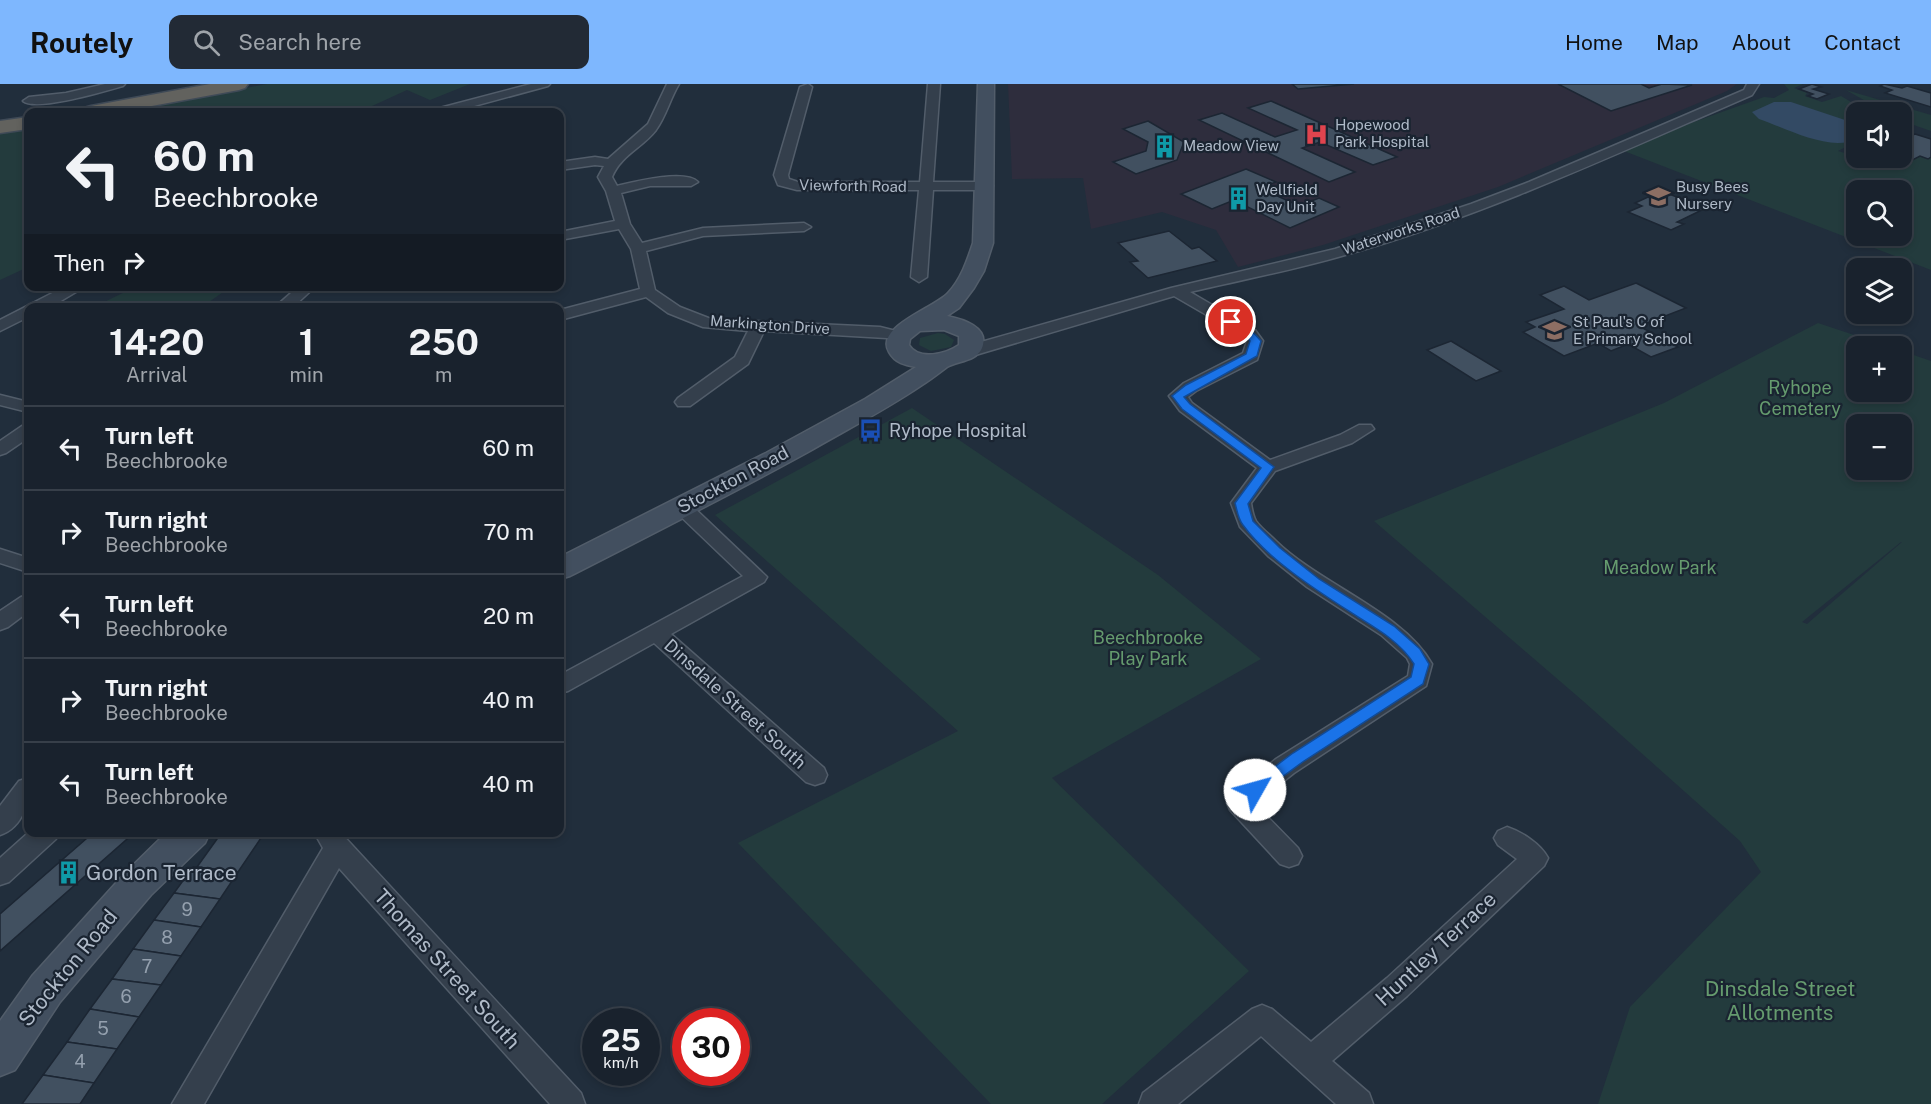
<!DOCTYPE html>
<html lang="en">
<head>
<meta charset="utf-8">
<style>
	body { margin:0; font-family:"Public Sans",sans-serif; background:#222a35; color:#f1f3f6; height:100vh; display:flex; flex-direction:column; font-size:22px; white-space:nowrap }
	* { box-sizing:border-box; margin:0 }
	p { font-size:20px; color:#9fa4aa }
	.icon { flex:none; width:33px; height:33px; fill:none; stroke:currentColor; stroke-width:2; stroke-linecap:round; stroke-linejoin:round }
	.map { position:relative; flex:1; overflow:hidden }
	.drawer { position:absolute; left:24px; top:219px; width:540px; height:534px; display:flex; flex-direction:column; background:#19222d; border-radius:12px; box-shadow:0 3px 9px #0003,0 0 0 2px #373f49 }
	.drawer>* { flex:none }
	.hud { position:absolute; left:24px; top:24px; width:540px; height:183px; border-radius:12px; box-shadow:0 3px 9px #0003,0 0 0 2px #373f49; background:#19222d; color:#f1f3f6; overflow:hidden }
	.tools { position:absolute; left:1846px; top:18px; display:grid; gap:12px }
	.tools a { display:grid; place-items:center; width:66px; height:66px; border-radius:12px; background:#19222d; box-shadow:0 3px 9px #0003,0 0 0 2px #373f49; font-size:30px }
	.speed { position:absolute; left:582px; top:924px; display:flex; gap:12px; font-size:30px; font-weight:700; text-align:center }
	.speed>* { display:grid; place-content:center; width:78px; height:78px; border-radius:50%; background:#19222d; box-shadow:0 3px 9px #0003,0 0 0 2px #373f49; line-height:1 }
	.speed small { font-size:15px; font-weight:400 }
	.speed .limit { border:9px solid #d22; background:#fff; color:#111 }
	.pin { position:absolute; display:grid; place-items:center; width:51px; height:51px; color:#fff; margin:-26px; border:3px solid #fff; border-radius:50%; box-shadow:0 2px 6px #0007 }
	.me { position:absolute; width:66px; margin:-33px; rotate:52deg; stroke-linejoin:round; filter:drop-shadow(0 0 4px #0008) }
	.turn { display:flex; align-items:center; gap:21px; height:126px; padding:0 30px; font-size:27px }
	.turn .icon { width:78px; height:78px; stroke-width:2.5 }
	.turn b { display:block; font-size:42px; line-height:51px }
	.then { display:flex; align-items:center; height:57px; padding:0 30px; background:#0003; gap:12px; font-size:22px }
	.eta { display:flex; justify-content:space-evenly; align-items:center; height:102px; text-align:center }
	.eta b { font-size:36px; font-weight:700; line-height:42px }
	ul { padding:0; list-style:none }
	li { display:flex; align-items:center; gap:18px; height:84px; padding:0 30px; border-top:2px solid #373f49 }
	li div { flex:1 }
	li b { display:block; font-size:22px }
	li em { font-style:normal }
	header { display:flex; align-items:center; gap:36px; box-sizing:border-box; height:84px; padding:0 30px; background:#7eb7fe; color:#111 }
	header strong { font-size:28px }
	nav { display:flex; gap:33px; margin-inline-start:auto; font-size:21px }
	.search { width:420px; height:54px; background:#222a35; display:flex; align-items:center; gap:15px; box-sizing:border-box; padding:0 21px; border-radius:12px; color:#9fa4aa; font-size:22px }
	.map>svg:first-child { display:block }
	.medical { fill:#2e2d3d }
	.green { fill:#233b3d; fill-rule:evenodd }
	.water { fill:#334a64 }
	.building { fill:#415060; stroke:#1c2633; stroke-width:1.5 }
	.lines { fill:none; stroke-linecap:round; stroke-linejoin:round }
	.minor-casing { stroke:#525d6a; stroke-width:3 }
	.secondary-casing { stroke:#525d6a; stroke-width:3 }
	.trunk-casing { stroke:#3f4a57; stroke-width:3 }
	.minor { fill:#343f4c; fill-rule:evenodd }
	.secondary { fill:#424f5f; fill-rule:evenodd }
	.trunk { fill:#62625e; fill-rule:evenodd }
	.route { fill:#1a73e8; stroke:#114b97; stroke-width:1.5 }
	.labels { text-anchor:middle; stroke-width:4.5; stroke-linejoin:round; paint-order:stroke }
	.far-poi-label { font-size:15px; fill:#afbac8; stroke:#1a2431; text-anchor:start }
	.far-street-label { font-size:15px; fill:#afbac8; stroke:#1a2431 }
	.park-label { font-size:18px; fill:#659b6e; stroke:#1a2431 }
	.poi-label { font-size:18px; fill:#afbac8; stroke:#1a2431; text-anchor:start }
	.street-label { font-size:18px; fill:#afbac8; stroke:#1a2431 }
	.near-number-label { font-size:18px; fill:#94a0ae }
	.near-poi-label { font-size:21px; fill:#afbac8; stroke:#1a2431; text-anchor:start }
	.near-street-label { font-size:21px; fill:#afbac8; stroke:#1a2431 }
	.near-park-label { font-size:21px; fill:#659b6e; stroke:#1a2431 }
</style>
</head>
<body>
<header>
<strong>Routely</strong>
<div class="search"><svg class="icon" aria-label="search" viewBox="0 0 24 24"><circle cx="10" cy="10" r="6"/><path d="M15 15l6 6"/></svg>Search here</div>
<nav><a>Home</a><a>Map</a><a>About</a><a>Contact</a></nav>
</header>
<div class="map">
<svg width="1931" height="1020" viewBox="0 0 1931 1020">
	<rect width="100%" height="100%" fill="#212e3c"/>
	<polygon class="medical" points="1008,0 1737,0 1727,7 1498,103 1323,161 1238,183 1216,146 1162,128 1091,145 1083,94 1012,95"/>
	<g class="green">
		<polygon points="267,0 470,0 430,16 407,6 359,28 121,28"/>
		<path d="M1784,0H1803L1794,4L1807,9L1805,12L1822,18L1841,12L1868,28H1857V57L1838,67L1897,84L1920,72L1928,75L1931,73V186L1624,67L1691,39L1764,13L1774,14L1789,6ZM1857,106H1902V152H1857Z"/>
		<polygon points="1846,6 1931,31 1931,47 1902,37 1902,28 1885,28"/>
		<polygon points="28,45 28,183 0,196 0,49"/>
		<polygon points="135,203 135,202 230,203 202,223 94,223"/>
		<path d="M1818,239L1887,262H1857V308H1902V267L1931,277V1020H1598L1630,923L1761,788L1740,757L1583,617L1374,437L1664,319ZM1857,340H1902V386H1857ZM1902,458L1807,540L1802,538L1901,458Z"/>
		<polygon points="938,249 945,250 954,256 951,263 931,267 919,261 920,254"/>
		<polygon points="912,324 1158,491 1261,575 1052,694 1249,887 1102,1020 991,1020 738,759 958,647 715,431"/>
	</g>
	<path class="water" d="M1774,18H1791L1857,40V55C1829,68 1788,45 1759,35L1752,28Z"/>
	<g class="building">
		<polygon points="1292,0 1354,0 1298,5"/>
		<polygon points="1558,0 1641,0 1649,4 1662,0 1692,1 1611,27"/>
		<polygon points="1812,0 1821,3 1813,5 1829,10 1817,15 1808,12 1813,10 1799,5"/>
		<polygon points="1884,0 1902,4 1907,2 1931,9 1931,23 1885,9 1892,6 1880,2"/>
		<polygon points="1271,17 1397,73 1373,81 1320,58 1302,64 1355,88 1329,98 1199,36 1222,29 1275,53 1297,46 1248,24"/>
		<polygon points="1148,37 1184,58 1177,76 1136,90 1113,78 1146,67 1148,58 1123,45"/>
		<polygon points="1915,50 1931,55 1931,73 1928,75 1920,72 1897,84 1867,74 1902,74 1902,56"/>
		<polygon points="1246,85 1276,98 1260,104 1299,122 1319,114 1339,123 1290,144 1234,116 1212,125 1181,110"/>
		<polygon points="1669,110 1706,124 1677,138 1684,140 1671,146 1628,128 1642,122 1635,119 1648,113 1655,116"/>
		<polygon points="1169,147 1192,165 1199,163 1217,177 1148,194 1130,178 1138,177 1118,159"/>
		<polygon points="1636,199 1686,224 1639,242 1678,263 1651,273 1628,260 1611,267 1598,259 1564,272 1523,248 1535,243 1526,238 1564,225 1540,211 1564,202 1589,216"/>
		<polygon points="1451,257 1501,287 1476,297 1427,266"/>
		<polygon points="94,748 135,748 0,867 0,830"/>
		<polygon points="222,748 265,748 238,788 197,783"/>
		<polygon points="193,783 197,783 238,788 220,815 174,809"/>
		<polygon points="174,809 220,815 201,843 154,836"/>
		<polygon points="154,836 201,843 181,872 133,865"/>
		<polygon points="133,865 181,872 161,901 112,895"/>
		<polygon points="112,895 161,901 139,933 90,925"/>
		<polygon points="90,925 139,933 117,965 67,958"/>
		<polygon points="67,958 117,965 94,999 43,991"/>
		<polygon points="43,991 94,999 80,1020 22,1020"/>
	</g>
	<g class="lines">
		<defs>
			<g id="minor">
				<path d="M105,0H125L123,2C105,7 36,28 23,17L29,13L66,9Z"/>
				<polygon points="531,0 550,0 548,2 452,28 434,28 436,25"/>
				<path d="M667,0H679C670,15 666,32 656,46C642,64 621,71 612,93L617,102C634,98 685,85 698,98L691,102H650L621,109L630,140L642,159L703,144L804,139L811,143L804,147L703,152L646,167L655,206L680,223L711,235L880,243L904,249L906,252L904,255L764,247L748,280L690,322H678L675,318L678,314L735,273L748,247L703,243L668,229L646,213L560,236V226L640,205L631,165L619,145L560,156V148L615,137L606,107L598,93L604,82L595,81L560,86V78L595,73L608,75L648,40Z"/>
				<polygon points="928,0 940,0 933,98 986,98 993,102 986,106 933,106 927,193 919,198 911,193 919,106 797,106 778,101 774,91 800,3 808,0 812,3 788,91 789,95 798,98 920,98"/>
				<path d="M1747,0H1759L1752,11C1618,69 1486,131 1345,171C1294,186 1241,196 1190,208L1255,246L1263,257L1257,276L1196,307L1188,313L1192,319L1270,376L1340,351L1359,341H1371L1374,345L1352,359L1275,387L1251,419C1252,425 1253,432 1256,437C1261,444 1270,451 1276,457C1320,500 1404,529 1432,580L1426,602L1294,689L1255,720L1298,764L1302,772L1298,780L1289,783L1280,780L1230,726L1227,719L1230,712L1276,675L1408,592L1410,580L1407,574L1381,551L1307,503L1268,472L1240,443L1231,419L1257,384L1180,327L1169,312L1184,299L1243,269L1247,257L1243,252L1174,212L972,272L966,273L958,268L960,264L1171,204L1335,165L1471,120L1529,98L1744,6Z"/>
				<polygon points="66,202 86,202 49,224 28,224 28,233 0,247 0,236"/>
				<polygon points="299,202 316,202 292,224 274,224"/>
				<polygon points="0,311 28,318 28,328 0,321"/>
				<polygon points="28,341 28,354 6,369 0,371 0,357 22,342"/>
				<polygon points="682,417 689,419 767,493 764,498 671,550 824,684 827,691 824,698 815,701 806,698 654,559 568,607 560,609 560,591 743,492 675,427 672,423 675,419"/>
				<polygon points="0,465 28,474 28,488 0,479"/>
				<polygon points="28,511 28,528 8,543 0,546 0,527 21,513"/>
				<path d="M28,694C30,716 24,743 0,751V722L19,697Z"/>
				<path d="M1507,743C1522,748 1541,760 1548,774L1544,782L1407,912L1332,977L1369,1009L1373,1020H1336L1261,952L1178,1020H1139L1143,1009L1252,925L1262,921L1272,925L1311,958L1387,894L1517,775L1498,761L1494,754L1498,747Z"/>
				<polygon points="29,748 59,748 56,755 9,798 0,801 0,774"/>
				<polygon points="314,748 340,748 581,1009 585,1020 550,1020 339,784 204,1020 172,1020 323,764"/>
			</g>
			<g id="secondary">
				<path d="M978,0H994L993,159L984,187L974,204L959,224L947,232C962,235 990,243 982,264C977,277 957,277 947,283C939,289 930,296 922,301C885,326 846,346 808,368C730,411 650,451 570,492L560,495V473L766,369L865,315L916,283C905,281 895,279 889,268C874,243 934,224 948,209C961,195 967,177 973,159ZM944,246L959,252V261C946,270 919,277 909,261L910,255L920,247Z"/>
				<polygon points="167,748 210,748 205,759 151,811 60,918 15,986 0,992 0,937 32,892 125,789"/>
			</g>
			<g id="trunk">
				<polygon points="210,0 248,0 245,4 239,6 119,28 81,28 84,24 91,22"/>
				<polygon points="28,33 28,45 0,49 0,37"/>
			</g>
		</defs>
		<use href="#minor" class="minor-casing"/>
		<use href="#secondary" class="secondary-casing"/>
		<use href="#trunk" class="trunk-casing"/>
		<use href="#minor" class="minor"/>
		<use href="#secondary" class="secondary"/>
		<use href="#trunk" class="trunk"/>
	</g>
	<path class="route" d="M1231,235C1243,240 1253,247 1261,257L1257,272L1184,313L1190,320L1274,383L1248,420L1253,437L1280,464L1319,495L1394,542L1420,565L1429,580L1423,600L1304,677L1255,713L1249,711L1247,706L1249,702L1293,669L1411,593L1414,580C1401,559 1379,546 1358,533C1321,509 1269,477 1243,441C1238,435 1237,426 1235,419L1261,384L1182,325L1172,312L1186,301L1246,270L1250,257L1245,251L1227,241V236Z"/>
	<defs>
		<symbol id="hospital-bare" viewBox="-9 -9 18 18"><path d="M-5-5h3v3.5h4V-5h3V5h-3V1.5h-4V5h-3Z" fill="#e0444e" stroke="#1a2431" stroke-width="2.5" paint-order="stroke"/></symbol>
		<symbol id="building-bare" viewBox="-9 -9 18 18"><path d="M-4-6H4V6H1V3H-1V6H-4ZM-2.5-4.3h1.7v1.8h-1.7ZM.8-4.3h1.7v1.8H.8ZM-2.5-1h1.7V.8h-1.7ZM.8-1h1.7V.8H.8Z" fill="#0f9aa8" stroke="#1a2431" stroke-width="2.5" paint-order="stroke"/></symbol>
		<symbol id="school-bare" viewBox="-9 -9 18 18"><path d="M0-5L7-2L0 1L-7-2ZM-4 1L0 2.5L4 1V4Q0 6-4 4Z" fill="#8d6e63" stroke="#1a2431" stroke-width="2.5" paint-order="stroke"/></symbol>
		<symbol id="bus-bare" viewBox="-9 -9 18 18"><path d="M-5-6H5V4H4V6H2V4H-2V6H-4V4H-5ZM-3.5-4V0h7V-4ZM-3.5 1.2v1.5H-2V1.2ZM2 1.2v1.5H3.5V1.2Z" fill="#1a4fb4" stroke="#1a2431" stroke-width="2.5" paint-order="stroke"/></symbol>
	</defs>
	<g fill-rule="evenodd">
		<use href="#hospital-bare" x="1300" y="34" width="33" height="33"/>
		<use href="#building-bare" x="1148" y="46" width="33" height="33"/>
		<use href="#school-bare" x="1642" y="96" width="33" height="33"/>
		<use href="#building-bare" x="1222" y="98" width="33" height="33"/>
		<use href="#school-bare" x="1538" y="230" width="33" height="33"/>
		<use href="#bus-bare" x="854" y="330" width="33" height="33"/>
		<use href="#building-bare" x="52" y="772" width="33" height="33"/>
	</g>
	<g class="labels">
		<g class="far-poi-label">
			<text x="1335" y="46">Hopewood<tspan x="1335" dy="17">Park Hospital</tspan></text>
			<text x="1183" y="67">Meadow View</text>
			<text x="1676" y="108">Busy Bees<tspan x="1676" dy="17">Nursery</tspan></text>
			<text x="1256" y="111">Wellfield<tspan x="1256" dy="17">Day Unit</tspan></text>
			<text x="1573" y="243">St Paul's C of<tspan x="1573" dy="17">E Primary School</tspan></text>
		</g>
		<g class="far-street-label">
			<text transform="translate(853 102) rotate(1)" y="5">Viewforth Road</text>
			<text transform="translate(1401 147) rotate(-18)" y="5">Waterworks Road</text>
			<text transform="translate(770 241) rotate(4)" y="5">Markington Drive</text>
		</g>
		<g class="park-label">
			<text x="1800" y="310">Ryhope<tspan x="1800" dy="21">Cemetery</tspan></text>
			<text x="1660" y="490">Meadow Park</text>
			<text x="1148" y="560">Beechbrooke<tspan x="1148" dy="21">Play Park</tspan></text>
		</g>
		<g class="poi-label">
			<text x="889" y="353">Ryhope Hospital</text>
		</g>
		<g class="street-label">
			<text transform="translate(733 396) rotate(-28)" y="6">Stockton Road</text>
			<text transform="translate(735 620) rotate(42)" y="6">Dinsdale Street South</text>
		</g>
		<g class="near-number-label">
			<text x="187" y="832">9</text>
			<text x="167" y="860">8</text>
			<text x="147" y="889">7</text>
			<text x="126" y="919">6</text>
			<text x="103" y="951">5</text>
			<text x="80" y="984">4</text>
		</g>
		<g class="near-poi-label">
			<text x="86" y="796">Gordon Terrace</text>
		</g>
		<g class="near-street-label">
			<text transform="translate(1436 865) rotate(-43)" y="7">Huntley Terrace</text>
			<text transform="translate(68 884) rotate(-51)" y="7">Stockton Road</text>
			<text transform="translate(447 885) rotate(48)" y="7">Thomas Street South</text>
		</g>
		<g class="near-park-label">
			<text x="1780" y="912">Dinsdale Street<tspan x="1780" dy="24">Allotments</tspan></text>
		</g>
	</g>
</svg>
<div class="tools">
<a><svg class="icon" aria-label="sound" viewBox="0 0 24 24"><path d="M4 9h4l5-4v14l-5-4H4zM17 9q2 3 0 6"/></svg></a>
<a><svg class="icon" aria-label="search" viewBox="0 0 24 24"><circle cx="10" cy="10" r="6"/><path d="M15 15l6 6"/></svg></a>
<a><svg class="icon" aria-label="layers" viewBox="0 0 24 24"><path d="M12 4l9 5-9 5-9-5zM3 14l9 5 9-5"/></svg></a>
<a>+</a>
<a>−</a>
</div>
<div class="speed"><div>25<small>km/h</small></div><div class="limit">30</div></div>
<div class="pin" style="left:1231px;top:238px;background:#d93025"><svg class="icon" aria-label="arrive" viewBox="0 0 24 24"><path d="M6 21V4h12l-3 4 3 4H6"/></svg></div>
<svg class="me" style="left:1255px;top:706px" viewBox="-20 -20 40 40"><circle r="19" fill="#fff"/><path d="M0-13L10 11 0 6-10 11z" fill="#1a73e8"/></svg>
<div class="hud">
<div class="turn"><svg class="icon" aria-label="left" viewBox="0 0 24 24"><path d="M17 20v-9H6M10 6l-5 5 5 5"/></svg><div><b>60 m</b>Beechbrooke</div></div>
<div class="then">Then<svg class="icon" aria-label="right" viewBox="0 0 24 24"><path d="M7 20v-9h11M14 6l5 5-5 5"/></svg></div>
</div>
<section class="drawer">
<div class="eta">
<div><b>14:20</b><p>Arrival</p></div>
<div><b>1</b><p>min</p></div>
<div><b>250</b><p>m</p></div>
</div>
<ul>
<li><svg class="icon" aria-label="left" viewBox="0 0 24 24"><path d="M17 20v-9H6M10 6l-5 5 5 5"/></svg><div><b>Turn left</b><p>Beechbrooke</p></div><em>60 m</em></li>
<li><svg class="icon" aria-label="right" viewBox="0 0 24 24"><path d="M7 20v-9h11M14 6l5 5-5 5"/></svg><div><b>Turn right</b><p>Beechbrooke</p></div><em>70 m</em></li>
<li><svg class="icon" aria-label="left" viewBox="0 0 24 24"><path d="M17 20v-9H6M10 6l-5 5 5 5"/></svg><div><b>Turn left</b><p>Beechbrooke</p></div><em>20 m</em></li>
<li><svg class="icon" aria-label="right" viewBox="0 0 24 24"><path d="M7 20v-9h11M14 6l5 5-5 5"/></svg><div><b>Turn right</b><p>Beechbrooke</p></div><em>40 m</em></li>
<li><svg class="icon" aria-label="left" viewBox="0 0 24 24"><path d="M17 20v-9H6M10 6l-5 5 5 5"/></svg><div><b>Turn left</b><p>Beechbrooke</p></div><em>40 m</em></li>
</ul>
</section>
</div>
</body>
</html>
